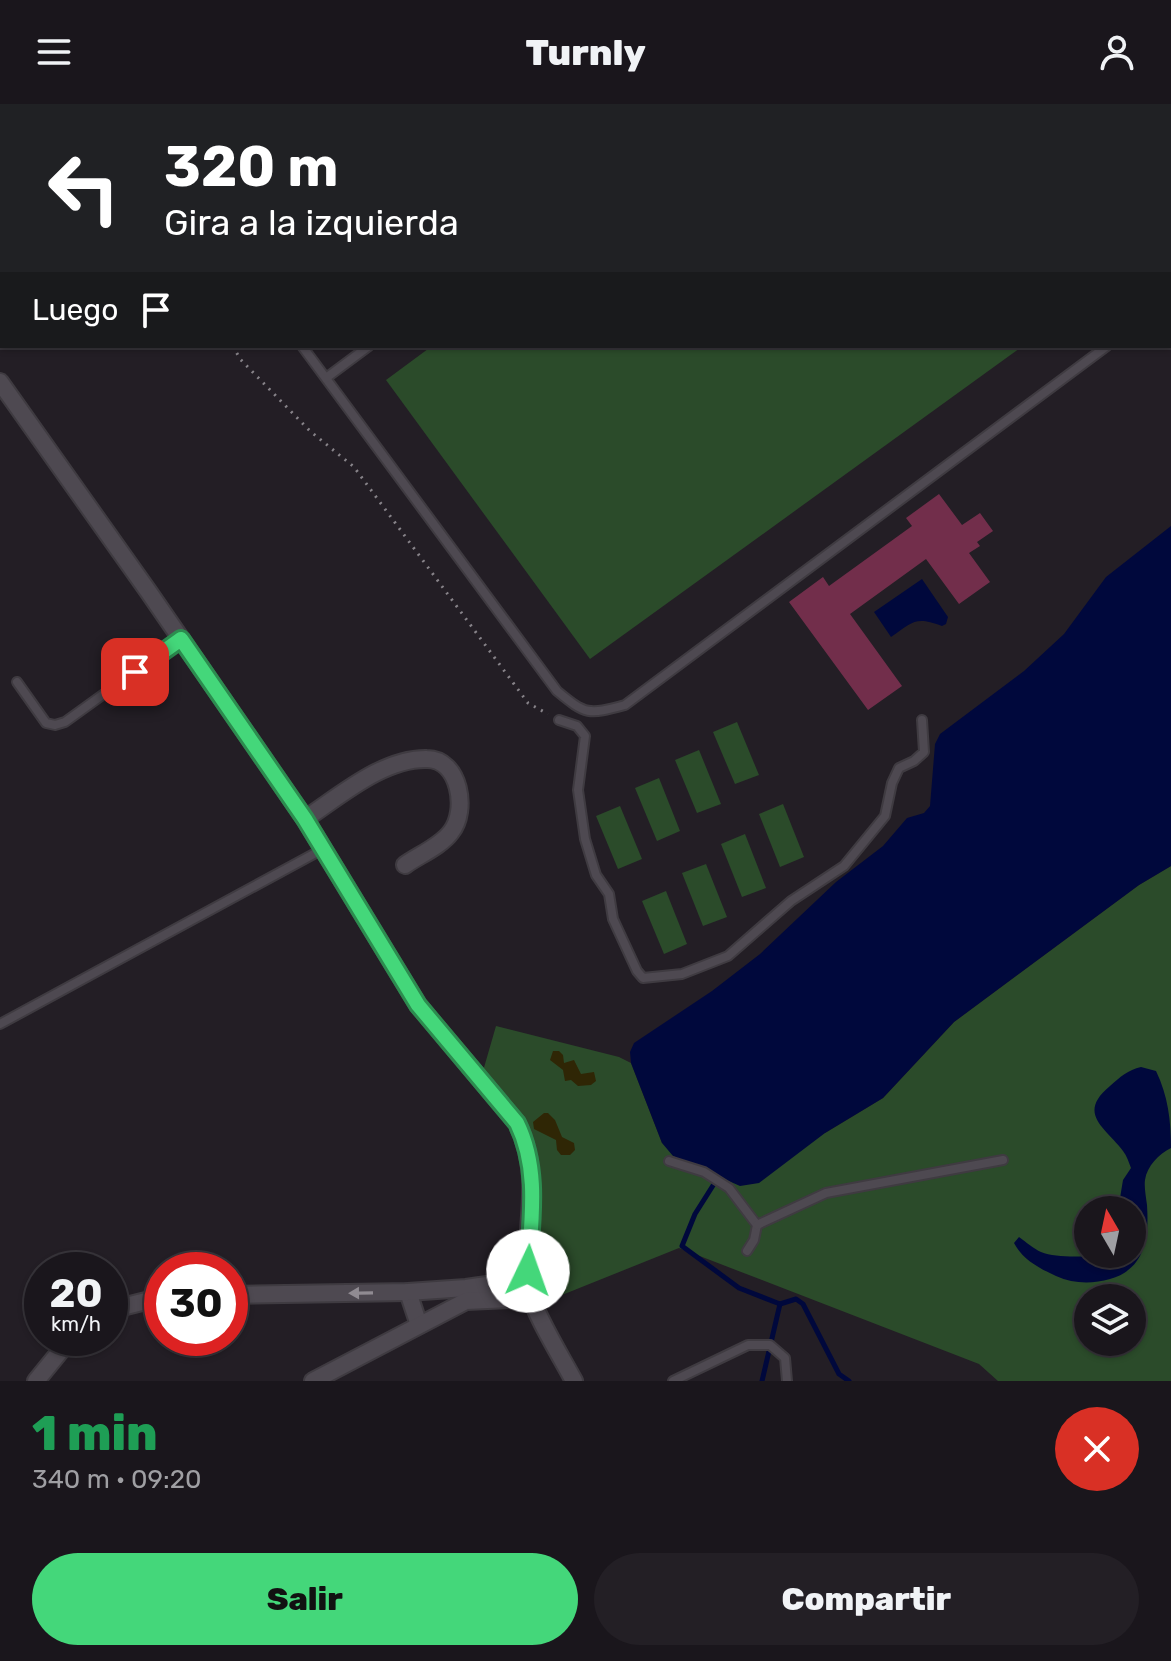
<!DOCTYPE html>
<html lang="es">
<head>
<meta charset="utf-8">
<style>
	body { margin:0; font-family:Rubik,sans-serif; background:#231f25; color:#f1f3f6; height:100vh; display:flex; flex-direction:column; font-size:30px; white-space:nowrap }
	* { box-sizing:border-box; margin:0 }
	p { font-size:26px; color:#9f9fa3 }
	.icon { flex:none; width:44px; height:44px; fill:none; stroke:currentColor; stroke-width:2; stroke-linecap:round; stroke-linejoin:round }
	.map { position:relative; height:1277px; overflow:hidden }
	.details { display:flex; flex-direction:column; background:#1a161c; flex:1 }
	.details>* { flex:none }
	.banner { position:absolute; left:0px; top:0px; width:1172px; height:244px; box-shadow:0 2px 6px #0004,0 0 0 2px #38353b; background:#202124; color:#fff; overflow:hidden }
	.needle { width:52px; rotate:351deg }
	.buttons { position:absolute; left:1074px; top:1092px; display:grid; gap:16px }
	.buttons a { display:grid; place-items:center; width:72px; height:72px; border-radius:50%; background:#1a161c; box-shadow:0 2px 6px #0004,0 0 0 2px #38353b; font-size:40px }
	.speed { position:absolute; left:24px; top:1148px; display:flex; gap:16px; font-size:40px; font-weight:700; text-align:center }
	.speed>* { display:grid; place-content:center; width:104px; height:104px; border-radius:50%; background:#1a161c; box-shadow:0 2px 6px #0004,0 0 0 2px #38353b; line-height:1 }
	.speed small { font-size:20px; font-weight:400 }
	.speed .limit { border:12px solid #d22; background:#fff; color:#111 }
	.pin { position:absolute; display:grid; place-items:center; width:68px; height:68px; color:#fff; margin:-34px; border-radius:16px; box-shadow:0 4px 12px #0006 }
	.me { position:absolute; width:88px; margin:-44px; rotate:3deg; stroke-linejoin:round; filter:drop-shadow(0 0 6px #0008) }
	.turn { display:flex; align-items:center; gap:28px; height:168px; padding:0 32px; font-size:36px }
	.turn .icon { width:104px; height:104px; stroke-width:2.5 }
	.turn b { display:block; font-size:56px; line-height:68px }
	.then { display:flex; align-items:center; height:76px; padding:0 32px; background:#0003; gap:16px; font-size:30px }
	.round { display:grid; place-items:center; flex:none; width:84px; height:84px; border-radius:42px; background:#231f25 }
	.headline { display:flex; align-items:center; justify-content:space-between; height:136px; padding:0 32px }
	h1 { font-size:48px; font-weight:800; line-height:60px; color:#1e9e55 }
	.button { display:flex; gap:16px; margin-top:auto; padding:16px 32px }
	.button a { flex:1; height:92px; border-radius:48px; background:#44d77a; color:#111; font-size:32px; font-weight:800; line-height:92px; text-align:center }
	.button a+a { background:#231f25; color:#f1f3f6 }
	header { display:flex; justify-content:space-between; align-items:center; height:104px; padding:0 32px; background:#1a161c; font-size:36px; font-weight:800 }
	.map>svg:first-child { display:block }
	.green { fill:#2b4b2a; fill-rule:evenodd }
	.sand { fill:#2f2605 }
	.water { fill:#00083c }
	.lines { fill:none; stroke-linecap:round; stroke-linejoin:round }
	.stream { stroke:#00083c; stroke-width:5 }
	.building { fill:#722e4b }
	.lane-casing { stroke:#3f3b41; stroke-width:12 }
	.street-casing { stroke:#3f3b41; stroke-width:20 }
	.path { stroke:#878389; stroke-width:3; stroke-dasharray:2 6; stroke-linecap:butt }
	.lane { stroke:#4e4951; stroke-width:8 }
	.street { stroke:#4e4951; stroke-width:16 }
	.oneway { fill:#908b92 }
	.route-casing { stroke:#2c8c4f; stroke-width:20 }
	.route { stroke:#44d77a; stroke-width:14 }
</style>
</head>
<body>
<header><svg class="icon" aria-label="menu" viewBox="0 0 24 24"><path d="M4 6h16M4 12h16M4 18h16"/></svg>Turnly<svg class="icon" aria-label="person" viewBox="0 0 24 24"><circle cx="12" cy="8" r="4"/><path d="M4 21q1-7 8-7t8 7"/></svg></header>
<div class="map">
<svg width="1171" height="1277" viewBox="0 0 1171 1277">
	<rect width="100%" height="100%" fill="#231e25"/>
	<g class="green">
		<polygon points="432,242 1023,242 590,555 386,276"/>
		<polygon points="737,618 759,671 735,680 713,628"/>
		<polygon points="699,646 721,700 697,709 675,656"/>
		<polygon points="659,674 680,727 657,737 635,684"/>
		<polygon points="783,700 804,753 780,763 759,710"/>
		<polygon points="620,702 642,755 618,765 596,712"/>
		<polygon points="745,730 766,784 742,793 721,740"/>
		<polygon points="706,760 727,813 703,822 682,769"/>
		<path d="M1171,762V1277H998L979,1260L679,1144L552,1195L532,1156L533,1064L483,967L496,922L619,953L631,959L662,1039L825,1029L883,994L954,918L1139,781ZM1088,1106H1132V1150H1088ZM1088,1194H1132V1238H1088Z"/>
		<polygon points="666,787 687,840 664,850 642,797"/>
	</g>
	<g class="sand">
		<polygon points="553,947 559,947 563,951 564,959 574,956 581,970 594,968 596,977 591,981 578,982 571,976 565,977 563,966 550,956"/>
		<polygon points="544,1009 548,1009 555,1016 562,1033 574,1039 575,1046 570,1051 561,1051 557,1046 556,1036 534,1025 533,1018"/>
	</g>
	<g class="water">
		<polygon points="1171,422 1171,762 1139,781 954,918 883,994 825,1029 759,1079 740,1082 673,1052 662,1039 631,959 630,948 634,939 712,887 760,850 836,778 883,742 907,714 924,709 930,702 935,640 940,630 1024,567 1064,530 1106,473"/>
		<path d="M922,475L948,513L946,520L942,522C915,512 913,518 891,533L874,508Z"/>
		<path d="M1141,963L1156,967C1168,992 1171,1016 1171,1044C1159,1050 1147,1062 1145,1076C1144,1083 1146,1093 1147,1101C1149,1132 1146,1165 1110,1175C1092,1180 1074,1180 1056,1172C1039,1164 1023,1156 1014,1139L1019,1133C1026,1138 1034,1145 1041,1148C1063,1157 1108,1150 1132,1150V1106H1118L1123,1076L1131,1064C1129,1059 1127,1052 1123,1047C1106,1024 1076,1010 1110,982C1120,973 1128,966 1141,963Z"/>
	</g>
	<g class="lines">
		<g class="stream">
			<polyline points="719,1072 695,1110 682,1142 739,1184 780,1200 762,1277"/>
			<polyline points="780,1200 796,1195 803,1200 839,1270 849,1277"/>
		</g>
	</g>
	<polygon class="building" points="939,390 962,421 980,409 993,427 977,438 980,442 969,449 990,478 959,500 926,455 850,510 902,582 868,606 789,498 823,473 829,482 912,422 906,414"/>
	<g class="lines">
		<defs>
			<g id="lane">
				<polyline points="124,0 125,2"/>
				<polyline points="377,2 379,0"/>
				<path d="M302,242L557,587C586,611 588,611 625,601L1107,242"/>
				<polyline points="326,274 369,242"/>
				<polyline points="17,578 46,619 55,621 65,618 180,535"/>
				<polyline points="559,616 577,622 585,632 578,686 585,735 596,771 609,790 613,815 637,867 643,874 682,870 728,852 791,797 844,762 885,712 892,679 899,664 914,657 924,648 922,616"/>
				<polyline points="0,920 323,745"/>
				<polyline points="669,1057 704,1068 729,1084 757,1121 754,1136 747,1147"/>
				<polyline points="757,1121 826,1089 1003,1056"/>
				<polyline points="673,1277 748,1241 770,1241 785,1254 787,1277"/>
			</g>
			<g id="street">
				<path d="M0,278L148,487L305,715L418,901L517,1019C546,1078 520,1128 530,1189C534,1209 563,1256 574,1277"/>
				<path d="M305,715C340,692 383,654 427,655C460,655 468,707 451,728C441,742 419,751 405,761"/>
				<polyline points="408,1188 419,1221"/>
				<polyline points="230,1191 408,1188 466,1184 528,1175"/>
				<polyline points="110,1206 162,1193"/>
				<polyline points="36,1277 71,1234"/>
				<polyline points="313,1277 466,1197 531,1194"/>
			</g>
		</defs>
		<use href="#lane" class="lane-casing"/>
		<use href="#street" class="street-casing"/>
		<g class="path">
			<polyline points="94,0 95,2"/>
			<polyline points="233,242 240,255 310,327 354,363 528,599 548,610"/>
		</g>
		<use href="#lane" class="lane"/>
		<use href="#street" class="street"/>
	</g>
	<defs><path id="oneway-solid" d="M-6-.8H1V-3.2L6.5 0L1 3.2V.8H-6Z" transform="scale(2)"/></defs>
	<use class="oneway" href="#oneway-solid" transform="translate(361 1189) rotate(179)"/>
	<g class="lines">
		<defs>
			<path id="route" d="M135,568L181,535L305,715L418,901L517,1019C540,1066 531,1117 528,1167"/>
		</defs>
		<use href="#route" class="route-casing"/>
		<use href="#route" class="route"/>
	</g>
</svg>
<div class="buttons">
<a><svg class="needle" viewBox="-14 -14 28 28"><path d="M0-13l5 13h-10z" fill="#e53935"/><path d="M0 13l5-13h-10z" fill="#9f9fa3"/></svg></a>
<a><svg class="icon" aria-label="layers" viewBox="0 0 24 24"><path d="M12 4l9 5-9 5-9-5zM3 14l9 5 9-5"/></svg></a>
</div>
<div class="speed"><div>20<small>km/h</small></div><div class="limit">30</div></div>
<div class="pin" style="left:135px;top:568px;background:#d93025"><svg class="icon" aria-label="arrive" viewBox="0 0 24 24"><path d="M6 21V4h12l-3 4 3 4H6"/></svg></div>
<svg class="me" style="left:528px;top:1167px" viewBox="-20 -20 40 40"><circle r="19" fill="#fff"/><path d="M0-13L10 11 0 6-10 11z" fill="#44d77a"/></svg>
<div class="banner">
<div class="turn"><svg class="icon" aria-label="left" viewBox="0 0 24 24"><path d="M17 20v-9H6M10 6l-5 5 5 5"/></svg><div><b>320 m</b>Gira a la izquierda</div></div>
<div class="then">Luego<svg class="icon" aria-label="arrive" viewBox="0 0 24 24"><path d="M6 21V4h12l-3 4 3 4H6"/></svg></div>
</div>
</div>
<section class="details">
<div class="headline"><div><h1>1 min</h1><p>340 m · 09:20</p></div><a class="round" style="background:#d93025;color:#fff"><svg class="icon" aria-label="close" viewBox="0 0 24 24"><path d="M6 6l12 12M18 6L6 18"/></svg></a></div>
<div class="button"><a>Salir</a><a>Compartir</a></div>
</section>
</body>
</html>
